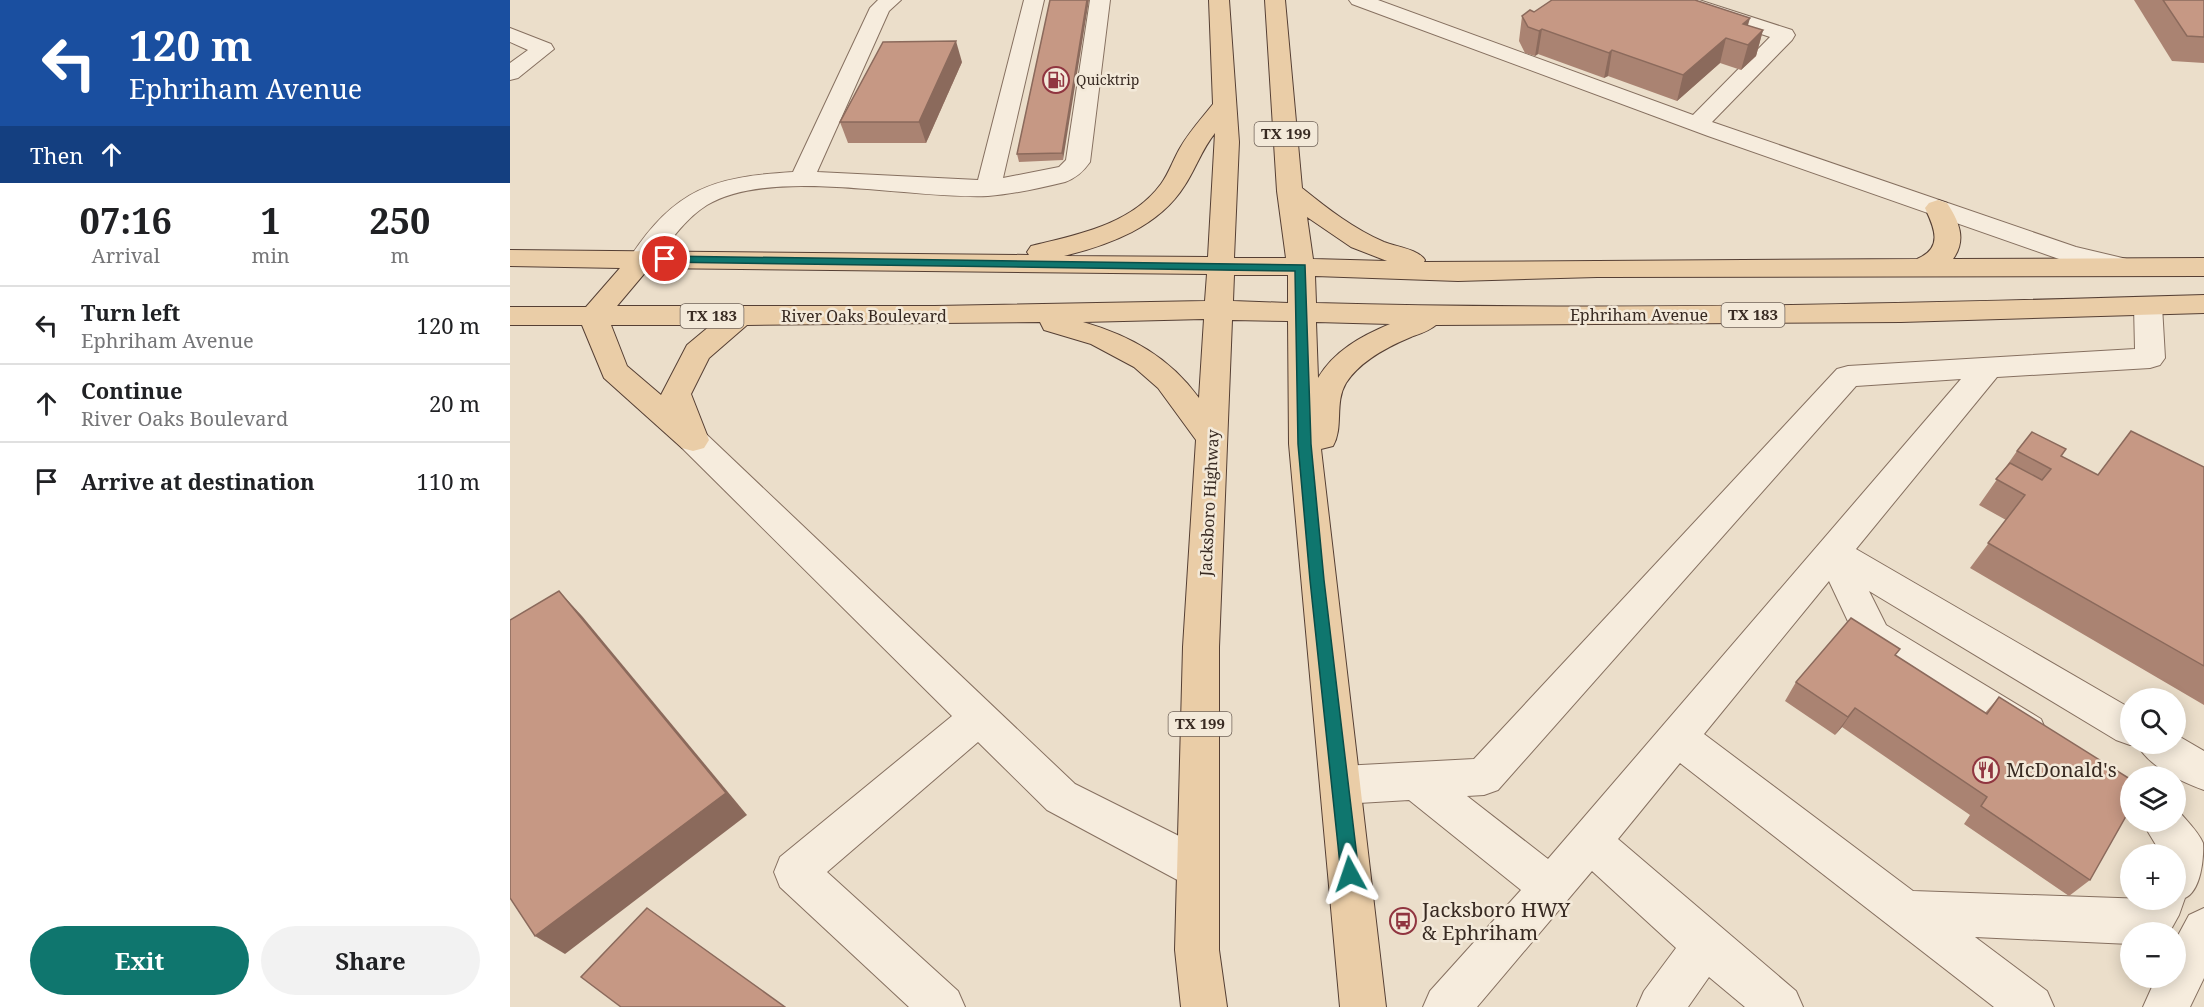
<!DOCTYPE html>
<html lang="en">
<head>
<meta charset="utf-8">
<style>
	body { margin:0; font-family:"Noto Serif",serif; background:#f2f2f2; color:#202124; height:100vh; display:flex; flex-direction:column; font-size:22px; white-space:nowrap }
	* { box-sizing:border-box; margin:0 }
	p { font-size:20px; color:#757577 }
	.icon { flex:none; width:33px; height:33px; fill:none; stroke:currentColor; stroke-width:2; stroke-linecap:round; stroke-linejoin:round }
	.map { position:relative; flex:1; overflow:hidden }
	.side { display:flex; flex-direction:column; background:#fff; width:510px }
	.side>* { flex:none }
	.hud { background:#1a4fa0; color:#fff; overflow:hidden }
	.tools { position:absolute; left:1610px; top:688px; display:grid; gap:12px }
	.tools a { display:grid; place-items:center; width:66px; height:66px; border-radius:50%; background:#fff; box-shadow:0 3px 15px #0003; font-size:30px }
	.pin { position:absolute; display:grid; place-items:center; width:51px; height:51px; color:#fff; margin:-26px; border:3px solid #fff; border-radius:50%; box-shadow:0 2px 6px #0007 }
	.me { position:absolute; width:66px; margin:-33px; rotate:355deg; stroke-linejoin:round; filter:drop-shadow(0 0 4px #0008) }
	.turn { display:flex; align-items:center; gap:21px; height:126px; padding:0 30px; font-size:27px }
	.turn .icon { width:78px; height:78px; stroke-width:2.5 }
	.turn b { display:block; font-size:42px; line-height:51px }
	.then { display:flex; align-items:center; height:57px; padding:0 30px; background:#0003; gap:12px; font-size:22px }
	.eta { display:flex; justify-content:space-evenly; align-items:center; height:102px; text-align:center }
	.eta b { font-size:36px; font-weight:700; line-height:42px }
	.cta { display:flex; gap:12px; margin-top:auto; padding:12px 30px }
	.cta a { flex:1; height:69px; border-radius:36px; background:#0f766e; color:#fff; font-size:24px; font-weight:700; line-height:69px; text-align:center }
	.cta a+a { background:#f2f2f2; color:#202124 }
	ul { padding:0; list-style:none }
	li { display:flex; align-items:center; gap:18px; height:78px; padding:0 30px; border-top:2px solid #e0e0e0 }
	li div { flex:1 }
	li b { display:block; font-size:22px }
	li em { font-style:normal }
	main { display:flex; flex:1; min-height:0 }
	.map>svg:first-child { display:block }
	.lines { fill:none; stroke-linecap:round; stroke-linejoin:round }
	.minor-casing { stroke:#867060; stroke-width:2 }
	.major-casing { stroke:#553f34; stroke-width:2 }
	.minor { fill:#f6ecdd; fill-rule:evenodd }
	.major { fill:#eacda7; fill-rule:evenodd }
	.wall { fill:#aa8372 }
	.shaded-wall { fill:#8b6a5c }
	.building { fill:#c69884; stroke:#8b6a5c; stroke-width:1.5 }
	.route { fill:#0f766e; stroke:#0a4d48; stroke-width:1.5 }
	.labels { text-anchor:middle; stroke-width:5; stroke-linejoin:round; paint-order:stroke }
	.far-poi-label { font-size:14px; fill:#382a22; stroke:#f3e9d9; text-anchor:start }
	.shield { fill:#f3e9d9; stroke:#706359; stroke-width:1.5 }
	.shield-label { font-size:15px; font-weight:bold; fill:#382a22 }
	.street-label { font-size:16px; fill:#382a22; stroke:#f3e9d9 }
	.near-poi-label { font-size:20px; fill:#382a22; stroke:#f3e9d9; text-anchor:start }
</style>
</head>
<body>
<main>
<section class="side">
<div class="hud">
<div class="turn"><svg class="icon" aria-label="left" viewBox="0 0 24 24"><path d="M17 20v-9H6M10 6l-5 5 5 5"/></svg><div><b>120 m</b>Ephriham Avenue</div></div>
<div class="then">Then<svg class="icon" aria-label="ahead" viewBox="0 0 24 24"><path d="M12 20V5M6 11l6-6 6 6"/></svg></div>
</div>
<div class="eta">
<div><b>07:16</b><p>Arrival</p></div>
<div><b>1</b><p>min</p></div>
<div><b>250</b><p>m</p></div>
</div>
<ul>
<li><svg class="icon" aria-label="left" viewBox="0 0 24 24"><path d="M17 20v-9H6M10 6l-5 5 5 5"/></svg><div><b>Turn left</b><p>Ephriham Avenue</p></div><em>120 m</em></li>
<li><svg class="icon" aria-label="ahead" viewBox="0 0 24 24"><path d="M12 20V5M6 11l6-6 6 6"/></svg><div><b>Continue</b><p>River Oaks Boulevard</p></div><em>20 m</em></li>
<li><svg class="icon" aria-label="arrive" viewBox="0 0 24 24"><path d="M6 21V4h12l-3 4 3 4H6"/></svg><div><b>Arrive at destination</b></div><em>110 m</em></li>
</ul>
<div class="cta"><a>Exit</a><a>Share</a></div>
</section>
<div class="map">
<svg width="1694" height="1007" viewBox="0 0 1694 1007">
	<rect width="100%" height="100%" fill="#ebdeca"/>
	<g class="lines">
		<defs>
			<g id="minor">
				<path d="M368,0H391L379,11L307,172L468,180L514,0H534L493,178L549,167L556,160L580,0H600L580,162C573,172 566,178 555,182C531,188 503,194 478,196C402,200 262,166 197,205C173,220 159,244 141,265L132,267L123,265L119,259C165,189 202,177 283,172L360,8Z"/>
				<polygon points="839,0 868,0 1183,115 1260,37 1162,4 1159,0 1189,0 1282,30 1285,35 1282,40 1202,122 1566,247 1621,260 1625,266 1621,272 1611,274 1549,259 1198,136 842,4"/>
				<polygon points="0,28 41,44 44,49 8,78 0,80 0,63 18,50 0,42"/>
				<path d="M1638,297L1648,300L1652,306L1655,358L1650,365L1640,368L1487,377L1346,549L1620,708V744H1624L1620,745L1606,740L1359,591L1376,625L1531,719L1536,731L1531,743L1517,748L1503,743L1350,647L1319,581L1194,734L1403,891L1665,900V855H1652L1632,822H1665L1666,808C1675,819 1688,831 1693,843C1694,858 1691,891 1675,898L1669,915L1659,933H1620V944L1465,937L1537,991L1544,1007H1484L1170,763L1108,839L1286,991L1293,1007H1235L1199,977L1178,1007H1127L1134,991L1166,948L1082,871L967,1007H913L920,991L1011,890L899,800L832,804L818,798L812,785L818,772L832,766L964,759L1327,369L1338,366L1625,349L1624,306L1628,300ZM1451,379L1038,859L957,796L974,795L988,790L1346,386Z"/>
				<polygon points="183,429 194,432 565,784 703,853 709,868 703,883 688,889 673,883 537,810 468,742 317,872 448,991 455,1007 399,1007 270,887 264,872 270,857 442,716 172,448 167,440 172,432"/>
				<path d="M1665,734L1694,751V790C1671,782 1638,766 1627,744H1665Z"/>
				<polygon points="1694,908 1694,978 1680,1007 1633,1007 1646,978 1665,978 1665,941 1679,915"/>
			</g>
			<path id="major" d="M699,0H719L729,142L724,258H776L767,191L755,0H775L792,188C818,209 844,229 874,242C887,247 908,249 915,260L914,262L1407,259C1433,248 1425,229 1415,208L1419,203L1428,200L1437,203C1449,221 1457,240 1443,259L1694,258V276L1087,277L948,281L805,276L806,303C1102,311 1398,304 1694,295V313L1391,322L926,325C919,331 909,334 901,337C877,347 850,361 836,383C824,403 834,427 823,446L811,449L876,1007H830L779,444L778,321L722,320L709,647V950L717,1007H671L665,950L673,647L686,440L648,388L624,367L581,344L534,330L530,322L237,325L199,358L181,394L199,440L194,448L183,451L172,448L94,378L72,325H0V307H76L110,268L0,266V250L519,255L517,252L521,246C566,235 621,225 651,184C659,173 663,160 670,148C679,132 692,118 703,104ZM705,133L698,257L554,256C599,245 649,227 675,185C686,168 692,149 705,133ZM797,217L841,247L877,261L803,259ZM139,268L697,274L695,301L425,306H107ZM724,275H778V303L723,301ZM694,319L689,398C659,357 621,336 573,322ZM806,322L880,324C851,336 824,351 808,378ZM101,325H201L177,345L151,395L117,366Z"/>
		</defs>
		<use href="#minor" class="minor-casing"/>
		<use href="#major" class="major-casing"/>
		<use href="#minor" class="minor"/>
		<use href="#major" class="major"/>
	</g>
	<g class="wall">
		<polygon points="540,0 553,160 509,162 507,154"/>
		<polygon points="1624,0 1694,0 1694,63 1662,61"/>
		<polygon points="1024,12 1238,26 1253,30 1246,56 1231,70 1210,63 1167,101 1098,76 1094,78 1028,54 1025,56 1015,53 1009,41 1012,16"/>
		<polygon points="452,62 416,143 338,143 330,122"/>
		<polygon points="1621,431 1694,467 1694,705 1460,568 1496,520 1469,505 1507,451 1551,456 1588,475"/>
		<polygon points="1390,649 1385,655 1475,713 1489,697 1580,880 1559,896 1454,824 1460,815 1332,727 1325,735 1275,701 1286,682"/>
	</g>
	<g class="shaded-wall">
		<polygon points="577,0 579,0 553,160 552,153"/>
		<polygon points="1240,18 1233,43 1233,24"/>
		<polygon points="1032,29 1028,54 1025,56 1029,31"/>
		<polygon points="1253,30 1246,56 1231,70 1238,45"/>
		<polygon points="1216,38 1210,63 1167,101 1173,75"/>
		<polygon points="446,41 452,62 416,143 409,122"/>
		<polygon points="1102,50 1098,76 1094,78 1099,53"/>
		<polygon points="49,591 72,616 237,815 55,954 25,936"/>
		<polygon points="1345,708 1332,727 1325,735 1338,717"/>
	</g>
	<g class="building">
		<polygon points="540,0 577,0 552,153 507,154"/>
		<polygon points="1042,0 1185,0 1240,18 1233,24 1253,30 1238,45 1216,38 1173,75 1102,50 1099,53 1032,29 1029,31 1018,27 1012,16 1020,10 1024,12"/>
		<polygon points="1653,0 1694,0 1694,37 1677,36"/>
		<polygon points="446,41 409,122 330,122 373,42"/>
		<polygon points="1621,431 1694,467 1694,666 1478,543 1515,495 1486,479 1500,463 1532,480 1541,469 1507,451 1522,432 1556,449 1551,456 1588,475"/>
		<polygon points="49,591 216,793 25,936 0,898 0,620"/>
		<polygon points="1341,618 1390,649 1385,655 1477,714 1489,697 1620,779 1620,809 1580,880 1471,806 1477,797 1345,708 1338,717 1286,682"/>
		<polygon points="137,908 275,1007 111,1007 71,977"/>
	</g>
	<polygon class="route" points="155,256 795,265 801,444 814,580 849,874 846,880 840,883 834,880 831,874 800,580 788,444 785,271 151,262 149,259"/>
	<defs>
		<symbol id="fuel-ring" viewBox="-11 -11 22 22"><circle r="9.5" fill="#f3e9d9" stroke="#903540" stroke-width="1.5"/><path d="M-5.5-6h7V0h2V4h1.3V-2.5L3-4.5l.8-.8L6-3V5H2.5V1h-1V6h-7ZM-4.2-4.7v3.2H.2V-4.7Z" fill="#903540"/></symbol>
		<symbol id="restaurant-ring" viewBox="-11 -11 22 22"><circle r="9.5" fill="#f3e9d9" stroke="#903540" stroke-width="1.5"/><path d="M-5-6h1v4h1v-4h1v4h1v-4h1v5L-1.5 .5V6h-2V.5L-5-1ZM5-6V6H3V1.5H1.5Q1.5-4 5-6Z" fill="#903540"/></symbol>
		<symbol id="bus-ring" viewBox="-11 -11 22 22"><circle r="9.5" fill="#f3e9d9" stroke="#903540" stroke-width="1.5"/><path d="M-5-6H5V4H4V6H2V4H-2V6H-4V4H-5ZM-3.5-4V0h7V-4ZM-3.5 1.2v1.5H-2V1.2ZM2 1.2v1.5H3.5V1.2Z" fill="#903540"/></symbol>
	</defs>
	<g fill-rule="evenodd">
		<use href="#fuel-ring" x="531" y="65" width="30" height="30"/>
		<use href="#restaurant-ring" x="1461" y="755" width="30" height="30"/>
		<use href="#bus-ring" x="878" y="906" width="30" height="30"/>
	</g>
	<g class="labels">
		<g class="far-poi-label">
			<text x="566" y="85">Quicktrip</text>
		</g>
		<g class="shield">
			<rect x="744.5" y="122" width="63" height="24" rx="4.5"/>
			<rect x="1211.5" y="303" width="63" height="24" rx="4.5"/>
			<rect x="170.5" y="304" width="63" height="24" rx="4.5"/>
			<rect x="658.5" y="712" width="63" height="24" rx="4.5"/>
		</g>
		<g class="shield-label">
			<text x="776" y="139">TX 199</text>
			<text x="1243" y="320">TX 183</text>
			<text x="202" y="321">TX 183</text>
			<text x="690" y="729">TX 199</text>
		</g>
		<g class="street-label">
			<text x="1129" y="321">Ephriham Avenue</text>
			<text x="354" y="322">River Oaks Boulevard</text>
			<text transform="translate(699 503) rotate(-87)" y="6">Jacksboro Highway</text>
		</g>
		<g class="near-poi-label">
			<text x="1496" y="777">McDonald's</text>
			<text x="912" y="917">Jacksboro HWY<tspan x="912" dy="23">&amp; Ephriham</tspan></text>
		</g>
	</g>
</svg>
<div class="tools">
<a><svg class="icon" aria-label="search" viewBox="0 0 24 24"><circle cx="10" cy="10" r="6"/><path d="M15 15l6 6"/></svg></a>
<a><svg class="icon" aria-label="layers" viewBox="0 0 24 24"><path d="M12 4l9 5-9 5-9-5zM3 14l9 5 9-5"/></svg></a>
<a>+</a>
<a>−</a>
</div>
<div class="pin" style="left:155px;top:259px;background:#d93025"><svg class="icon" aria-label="arrive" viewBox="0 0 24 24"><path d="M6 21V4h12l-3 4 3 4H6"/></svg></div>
<svg class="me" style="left:840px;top:874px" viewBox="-20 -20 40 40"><path d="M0-17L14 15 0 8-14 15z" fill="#0f766e" stroke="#fff" stroke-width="4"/></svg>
</div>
</main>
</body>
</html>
